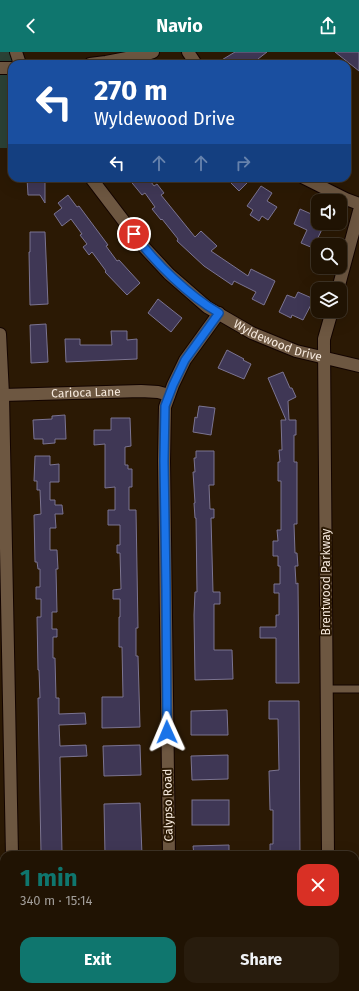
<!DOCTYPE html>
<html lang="en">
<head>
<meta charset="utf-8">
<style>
	body { margin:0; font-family:"Fira Sans",sans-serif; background:#281c0d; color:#f1f3f6; height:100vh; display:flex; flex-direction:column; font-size:15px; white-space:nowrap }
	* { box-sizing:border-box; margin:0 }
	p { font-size:13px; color:#a29e9a }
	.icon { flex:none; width:22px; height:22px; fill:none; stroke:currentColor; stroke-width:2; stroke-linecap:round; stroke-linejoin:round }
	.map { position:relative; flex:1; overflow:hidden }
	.panel { position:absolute; left:0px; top:799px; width:359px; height:140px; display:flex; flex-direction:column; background:#201303; border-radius:12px 12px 0 0; box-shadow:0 4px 16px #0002,0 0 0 1px #3d3225 }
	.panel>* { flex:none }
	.banner { position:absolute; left:8px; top:8px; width:343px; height:122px; border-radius:12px; box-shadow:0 4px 16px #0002,0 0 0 1px #3d3225; background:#1a4fa0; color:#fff; overflow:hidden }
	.buttons { position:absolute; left:311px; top:142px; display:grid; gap:8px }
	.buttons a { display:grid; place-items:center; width:36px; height:36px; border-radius:8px; background:#201303; box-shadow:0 4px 16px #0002,0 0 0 1px #3d3225; font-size:20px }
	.pin { position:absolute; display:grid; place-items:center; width:34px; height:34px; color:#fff; margin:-17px; border:2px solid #fff; border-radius:50%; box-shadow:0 1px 4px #0007 }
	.me { position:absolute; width:44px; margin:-22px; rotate:359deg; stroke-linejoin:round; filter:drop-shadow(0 0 3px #0008) }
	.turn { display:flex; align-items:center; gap:14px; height:84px; padding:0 20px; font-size:18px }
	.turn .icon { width:52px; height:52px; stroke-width:2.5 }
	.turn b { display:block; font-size:28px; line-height:34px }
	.lanes { display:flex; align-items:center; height:38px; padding:0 20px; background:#0003; justify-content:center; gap:20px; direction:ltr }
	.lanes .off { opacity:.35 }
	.round { display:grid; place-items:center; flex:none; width:42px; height:42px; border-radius:12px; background:#281c0d }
	.summary { display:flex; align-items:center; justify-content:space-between; height:68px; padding:0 20px }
	h1 { font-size:24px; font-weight:700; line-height:30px; color:#0f766e }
	.action { display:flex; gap:8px; margin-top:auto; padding:8px 20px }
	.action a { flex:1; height:46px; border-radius:12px; background:#0f766e; color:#fff; font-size:16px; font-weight:700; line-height:46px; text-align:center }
	.action a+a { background:#281c0d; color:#f1f3f6 }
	header { display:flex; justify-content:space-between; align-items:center; height:52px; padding:0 20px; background:#0f766e; color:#fff; font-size:18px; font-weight:700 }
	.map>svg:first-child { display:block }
	.green { fill:#2b4135 }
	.building { fill:#3f3755; stroke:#7b7491 }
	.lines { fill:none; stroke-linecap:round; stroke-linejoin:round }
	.service-casing { stroke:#130400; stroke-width:9 }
	.minor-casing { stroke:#130400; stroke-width:14 }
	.service { stroke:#6d5741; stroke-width:7 }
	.minor { stroke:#6d5741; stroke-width:12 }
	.route-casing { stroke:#114b97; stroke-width:10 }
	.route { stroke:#1a73e8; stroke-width:7 }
	.labels { text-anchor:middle; stroke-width:4; stroke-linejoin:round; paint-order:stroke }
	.street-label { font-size:12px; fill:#f6e9dd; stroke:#2b1904 }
</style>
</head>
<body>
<header><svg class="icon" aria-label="back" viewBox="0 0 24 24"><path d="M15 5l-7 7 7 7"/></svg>Navio<svg class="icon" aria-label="share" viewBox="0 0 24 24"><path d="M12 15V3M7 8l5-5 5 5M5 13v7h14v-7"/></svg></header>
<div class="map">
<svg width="359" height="939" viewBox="0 0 359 939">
	<rect width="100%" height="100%" fill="#2b1904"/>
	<polygon class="green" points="0,0 12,0 19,12 12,12 12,96 0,96"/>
	<g class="building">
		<polygon points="235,0 267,0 258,7 260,12 215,12"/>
		<polygon points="335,0 359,0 359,19"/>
		<polygon points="27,126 45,126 45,151 40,143 28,143"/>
		<polygon points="128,126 148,126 154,134 157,132 164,141 161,143 195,185 201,179 217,194 211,199 248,224 251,217 275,229 264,253 252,247 256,240 234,229 232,233 204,214 177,189 178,187 162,167 161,168 152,157 155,155 145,141 142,143"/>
		<polygon points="226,126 252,126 239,139"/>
		<polygon points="261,134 272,141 267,149 277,155 268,168 262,164 259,169 250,163 253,158 247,154"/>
		<polygon points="68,143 77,155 79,154 108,193 106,194 117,209 119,208 140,231 127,243 105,220 106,219 92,200 89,203 83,195 87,192 80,183 82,182 71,167 62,174 54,162 62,156 58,151"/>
		<polygon points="300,157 318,165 318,171 325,171 313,196 301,191 307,178 294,172"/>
		<polygon points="30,180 45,180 48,252 30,253 29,200 30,200"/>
		<polygon points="298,240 314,247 303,268 292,263 291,266 279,260 287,243 295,246"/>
		<polygon points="158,247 182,266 171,280 148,261"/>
		<polygon points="46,272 48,310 31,311 30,273"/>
		<polygon points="111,279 127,279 127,288 137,287 137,307 66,310 65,287 80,287 80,293 112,293"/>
		<polygon points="227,298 244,307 243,308 251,312 244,327 218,316"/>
		<polygon points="283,320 290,336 292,336 296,345 288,349 289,368 296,368 296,383 294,383 294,410 297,410 297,472 294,472 295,501 297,501 298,514 295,514 296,532 298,531 299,631 276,631 276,586 260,586 260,575 276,575 276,563 279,563 279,541 274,541 274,532 280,532 280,514 278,514 278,504 273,504 273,489 278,489 277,478 281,478 281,429 278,429 278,410 280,410 279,398 282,398 281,368 286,368 268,326"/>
		<polygon points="199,354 215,356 211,383 193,380 195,365 197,366"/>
		<polygon points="65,363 66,387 55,387 55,391 43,392 43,387 34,387 33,368 52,367 52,364"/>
		<polygon points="111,366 130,366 131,394 125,395 125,413 128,413 128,417 132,417 132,435 129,435 129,458 136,458 138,576 136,576 136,604 138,604 140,675 102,676 102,645 123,645 122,595 119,595 119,565 120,565 120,547 113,547 113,538 121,537 120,501 117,501 117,493 120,493 120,473 108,473 108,458 115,458 115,435 105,436 105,392 94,393 94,378 111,378"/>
		<polygon points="196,399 214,399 214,433 209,433 210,457 214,457 214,466 211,466 213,540 220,540 220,552 214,552 214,598 232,598 233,627 195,628 194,563 195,540 197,540 196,466 195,466 194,451 195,451 193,420 195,420 194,406 196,406"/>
		<polygon points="35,404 50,404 50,413 59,412 59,430 50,430 50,448 55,448 55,453 62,453 63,462 55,462 56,476 50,476 50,498 57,498 58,517 56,517 57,560 52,560 52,577 57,577 57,585 53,585 53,606 55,606 56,646 59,646 59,662 85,661 86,672 59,673 60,694 86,693 87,704 60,705 62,801 41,801 38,646 40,646 39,618 38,618 37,565 41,565 41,547 36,547 36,535 40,535 40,517 38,517 37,510 35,510 34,463 41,462 40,438 37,438 37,429 34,429"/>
		<polygon points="269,649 299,649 300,803 270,803 270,792 273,792 273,758 270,758 269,719 279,718 278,667 269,667"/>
		<polygon points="227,658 228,683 191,683 191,659"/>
		<polygon points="140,693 141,723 104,724 103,694"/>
		<polygon points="228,703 228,727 192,728 191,704"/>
		<rect x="192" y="748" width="37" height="25"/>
		<polygon points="140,751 142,803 105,803 104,752"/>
		<polygon points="229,793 229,803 194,803 193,794"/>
	</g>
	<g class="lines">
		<defs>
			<polyline id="service" points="327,637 359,637"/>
			<g id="minor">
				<polyline points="16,0 20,12"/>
				<polyline points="188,0 196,12"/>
				<polyline points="90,12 106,10 147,2 153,0"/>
				<polyline points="0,16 12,16"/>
				<path id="s1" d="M91,126L142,193L169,222L207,255L252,281L296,299L359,314"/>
				<polyline points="304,126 346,147 359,152"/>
				<polyline points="338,237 359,159"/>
				<polyline points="0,282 3,343 12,803"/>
				<path id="s2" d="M3,343L141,339L158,340L169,343"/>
				<polyline points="169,803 164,409 165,355 173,333 185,308 219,261"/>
				<polyline points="328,803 324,293 324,287 332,259"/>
				<polyline points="14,935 14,939"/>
				<polyline points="170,935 170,939"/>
				<polyline points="328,939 328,935"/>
			</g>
		</defs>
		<use href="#service" class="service-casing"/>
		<use href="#minor" class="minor-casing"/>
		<use href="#service" class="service"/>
		<use href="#minor" class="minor"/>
	</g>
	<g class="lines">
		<defs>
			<path id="route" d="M134,182C154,210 189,244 219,261L185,308L173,333L165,354L164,409L166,536L167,680"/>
		</defs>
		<use href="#route" class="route-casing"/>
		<use href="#route" class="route"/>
	</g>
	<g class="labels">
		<g class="street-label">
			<text dy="4" stroke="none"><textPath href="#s1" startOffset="253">Wyldewood Drive</textPath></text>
			<text dy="4" stroke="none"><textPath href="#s2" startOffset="83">Carioca Lane</textPath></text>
			<text transform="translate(326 530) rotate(-90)" y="4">Brentwood Parkway</text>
			<text transform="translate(168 753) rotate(-91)" y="4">Calypso Road</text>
		</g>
	</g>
</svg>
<div class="buttons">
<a><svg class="icon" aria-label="sound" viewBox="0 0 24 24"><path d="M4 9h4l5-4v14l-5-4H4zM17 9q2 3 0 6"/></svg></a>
<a><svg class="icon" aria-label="search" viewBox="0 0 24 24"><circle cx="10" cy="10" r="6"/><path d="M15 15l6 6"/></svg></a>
<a><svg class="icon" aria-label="layers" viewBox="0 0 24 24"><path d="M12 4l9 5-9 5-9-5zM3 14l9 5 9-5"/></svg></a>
</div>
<div class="pin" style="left:134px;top:182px;background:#d93025"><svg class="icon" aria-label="arrive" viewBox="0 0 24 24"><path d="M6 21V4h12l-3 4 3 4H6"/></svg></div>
<svg class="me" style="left:167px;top:680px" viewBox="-20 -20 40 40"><path d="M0-17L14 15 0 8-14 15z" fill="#1a73e8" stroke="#fff" stroke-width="4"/></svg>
<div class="banner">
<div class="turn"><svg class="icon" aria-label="left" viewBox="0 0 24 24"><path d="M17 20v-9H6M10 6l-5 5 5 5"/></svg><div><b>270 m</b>Wyldewood Drive</div></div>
<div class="lanes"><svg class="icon" aria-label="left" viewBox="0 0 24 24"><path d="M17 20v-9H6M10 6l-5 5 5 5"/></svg><svg class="icon off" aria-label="ahead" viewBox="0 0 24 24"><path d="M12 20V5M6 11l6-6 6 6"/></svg><svg class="icon off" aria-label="ahead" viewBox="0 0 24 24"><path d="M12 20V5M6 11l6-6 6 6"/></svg><svg class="icon off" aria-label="right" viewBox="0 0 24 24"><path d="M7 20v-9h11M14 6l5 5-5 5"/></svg></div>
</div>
<section class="panel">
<div class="summary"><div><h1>1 min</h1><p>340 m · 15:14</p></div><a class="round" style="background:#d93025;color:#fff"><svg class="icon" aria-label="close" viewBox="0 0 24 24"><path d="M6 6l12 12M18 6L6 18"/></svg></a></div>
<div class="action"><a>Exit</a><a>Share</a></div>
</section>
</div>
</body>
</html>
